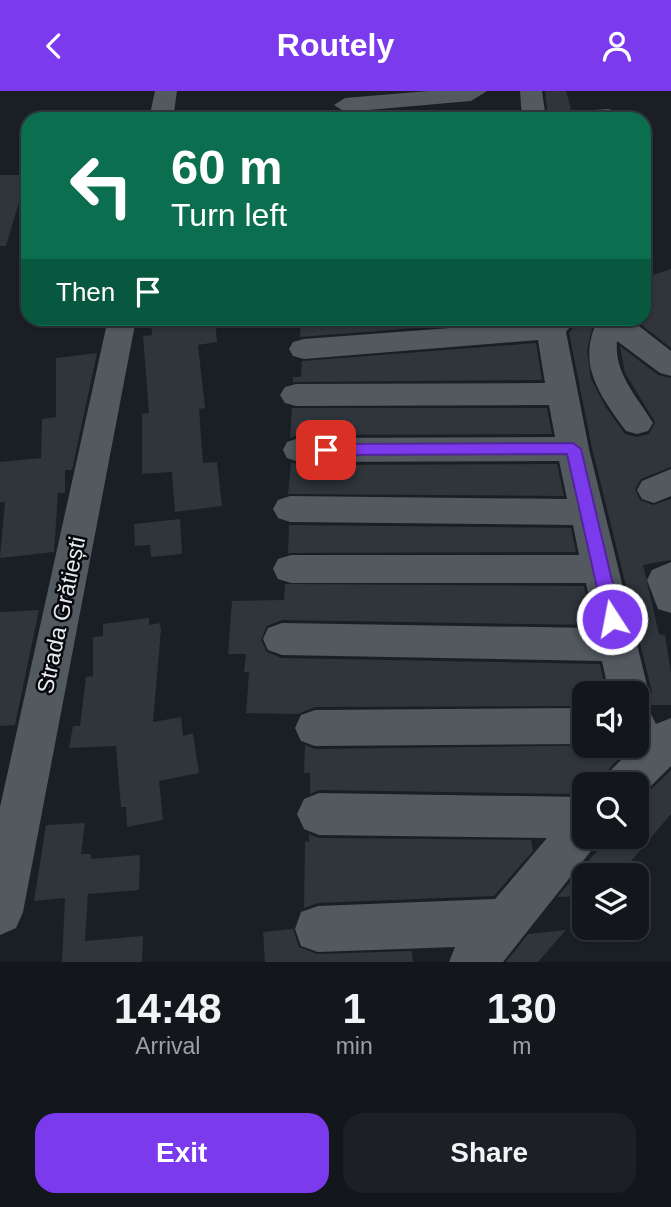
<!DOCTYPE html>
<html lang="en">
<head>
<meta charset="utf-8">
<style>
	body { margin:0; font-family:Arial,sans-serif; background:#1c2024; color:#f1f3f6; height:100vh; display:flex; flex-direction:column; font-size:26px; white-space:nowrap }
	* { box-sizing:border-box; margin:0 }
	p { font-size:23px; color:#9d9fa3 }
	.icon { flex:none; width:38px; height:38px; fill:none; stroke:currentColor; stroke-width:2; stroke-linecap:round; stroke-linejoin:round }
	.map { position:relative; height:871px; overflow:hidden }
	.panel { display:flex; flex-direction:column; background:#13171b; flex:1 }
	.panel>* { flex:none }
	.hud { position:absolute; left:21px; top:21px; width:630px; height:214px; border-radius:21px; box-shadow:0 2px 5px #0004,0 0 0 2px #32363a; background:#0b6e4f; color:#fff; overflow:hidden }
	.fabs { position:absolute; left:572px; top:590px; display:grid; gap:14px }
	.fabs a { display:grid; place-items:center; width:77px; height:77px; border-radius:14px; background:#13171b; box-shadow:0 2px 5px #0004,0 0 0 2px #32363a; font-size:35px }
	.pin { position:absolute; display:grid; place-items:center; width:60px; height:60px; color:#fff; margin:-30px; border-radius:14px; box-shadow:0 4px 10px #0006 }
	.me { position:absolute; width:77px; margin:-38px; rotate:349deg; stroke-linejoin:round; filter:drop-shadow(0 0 5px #0008) }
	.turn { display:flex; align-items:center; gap:24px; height:147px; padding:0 35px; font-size:32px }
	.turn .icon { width:91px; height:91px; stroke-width:2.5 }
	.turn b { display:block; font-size:49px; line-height:60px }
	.then { display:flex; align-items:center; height:66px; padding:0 35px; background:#0003; gap:14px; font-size:26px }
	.eta { display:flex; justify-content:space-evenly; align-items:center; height:119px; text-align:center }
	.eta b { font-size:42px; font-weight:700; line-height:49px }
	.cta { display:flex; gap:14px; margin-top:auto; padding:14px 35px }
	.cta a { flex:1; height:80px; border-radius:21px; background:#7c3aed; color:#fff; font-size:28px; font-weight:700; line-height:80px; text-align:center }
	.cta a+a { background:#1c2024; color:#f1f3f6 }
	header { display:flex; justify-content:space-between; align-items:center; height:91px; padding:0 35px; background:#7c3aed; color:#fff; font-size:32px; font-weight:700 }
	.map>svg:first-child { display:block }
	.building { fill:#2f353b }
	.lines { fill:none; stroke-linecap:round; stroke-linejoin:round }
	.minor { fill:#52595f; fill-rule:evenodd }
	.route { fill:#7c3aed; stroke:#51269a; stroke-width:2 }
	.labels { text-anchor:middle; stroke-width:5; stroke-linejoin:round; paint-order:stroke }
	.street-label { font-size:23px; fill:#e7ebee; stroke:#06080b }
</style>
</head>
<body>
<header><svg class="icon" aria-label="back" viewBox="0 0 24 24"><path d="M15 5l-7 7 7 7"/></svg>Routely<svg class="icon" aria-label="person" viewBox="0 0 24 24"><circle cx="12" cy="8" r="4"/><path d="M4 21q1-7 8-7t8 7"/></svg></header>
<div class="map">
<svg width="671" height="871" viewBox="0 0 671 871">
	<rect width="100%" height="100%" fill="#191f24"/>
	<g class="building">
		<polygon points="545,0 566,0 571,18 562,25 548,26"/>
		<polygon points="0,84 27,84 6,155 0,155"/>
		<polygon points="671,178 671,257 634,228 644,228 644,187"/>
		<polygon points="162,228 215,228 217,251 198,254 205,317 199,318 203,372 217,371 222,415 175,421 172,381 142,383 142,323 149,322 143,245 152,244 151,232 162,231"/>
		<polygon points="301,228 534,228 300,246"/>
		<polygon points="577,232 593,233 587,259 591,288 605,315 625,343 636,346 649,343 655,331 625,282 620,255 658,284 671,287 671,376 641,388 635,398 640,409 653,414 671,408 671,469 643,474 659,543 665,544 671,583 671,614 647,614 652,601 592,357 569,242"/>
		<polygon points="536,252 542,289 293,291 293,286 301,286 302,270"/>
		<polygon points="97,262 72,379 65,379 65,402 58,402 54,461 0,467 5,411 0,411 0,371 41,367 42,328 56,326 56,267"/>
		<polygon points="292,317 547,317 552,343 299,344 290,347"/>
		<polygon points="291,371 299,374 557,373 564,405 288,403"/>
		<polygon points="180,428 182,463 151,466 150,454 135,455 134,433"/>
		<polygon points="289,434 571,437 576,461 288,462"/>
		<polygon points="285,493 584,495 592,534 282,529 267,535 261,549 267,561 282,567 600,573 606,602 584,602 584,615 315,616 298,623 246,622 249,581 244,581 246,563 228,563 232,510 284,509"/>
		<polygon points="39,519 15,634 0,635 0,521"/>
		<polygon points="149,527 149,534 159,532 161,538 153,631 181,626 183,645 193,642 199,682 159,690 163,729 127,736 126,716 121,716 116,655 69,657 73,635 80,635 86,586 93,585 93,546 103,545 103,533"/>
		<polygon points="305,654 315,658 618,654 621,665 609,678 603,693 576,695 577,703 319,699 310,703 310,682 304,682"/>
		<polygon points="671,679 671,723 619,784 584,784 584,805 557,806 600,757 604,746 637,746 637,712"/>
		<polygon points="85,732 81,763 91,763 91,768 140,764 139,799 88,803 85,850 143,845 142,871 62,871 65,807 34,810 46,734"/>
		<polygon points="309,743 319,747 531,749 533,760 494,805 318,812 304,817 305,750 309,751"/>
		<polygon points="293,838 299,856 317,863 412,860 413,871 265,871 263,841"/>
		<polygon points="566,839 538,871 506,871 528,843"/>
	</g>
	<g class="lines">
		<g class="minor">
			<polygon points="155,0 177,0 173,28 149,28"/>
			<polygon points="428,0 487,0 471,10 345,21 334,14 345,7"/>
			<polygon points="520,0 542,0 546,28 522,28"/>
			<polygon points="608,18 616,20 621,28 564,26 568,21"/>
			<polygon points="108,228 136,228 23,821 16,837 0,844 0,716"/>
			<polygon points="546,228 576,228 566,241 589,358 649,602 643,614 637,616 637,602 609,602 602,570 282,564 268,559 263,548 268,537 282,532 595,537 586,492 291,492 278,488 273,478 278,468 291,464 579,464 573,434 290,431 278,427 273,418 278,409 290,405 567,408 559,370 299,371 287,367 283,359 287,351 299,347 555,346 549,314 296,315 285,312 280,304 285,296 296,293 545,292 538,249 304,268 293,265 289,258 293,251 304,248 543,230"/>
			<path d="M598,228H630L671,260V285L660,282L617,250C614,283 637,305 653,332L648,340L637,343L626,340C599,303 576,273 598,228Z"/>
			<polygon points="671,378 671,405 654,412 642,408 637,399 642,390"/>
			<polygon points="671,471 671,522 658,518 647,489 652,479"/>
			<polygon points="584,617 584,653 315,655 301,650 295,637 301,624 315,619"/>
			<polygon points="637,618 651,623 656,633 671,627 671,675 637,709 637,693 605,693 611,679 624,666 621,654 637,654"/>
			<polygon points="319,702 584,706 584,746 602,746 503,871 449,871 455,856 318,861 301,855 295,838 301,821 318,815 495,808 547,747 319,744 304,738 297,723 304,708"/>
		</g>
	</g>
	<polygon class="route" points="573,352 581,358 621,528 612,536 604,528 567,363 326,364 319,359 326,353"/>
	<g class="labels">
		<g class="street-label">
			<text transform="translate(61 524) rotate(-78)" y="8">Strada Grătiești</text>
		</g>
	</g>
</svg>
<div class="fabs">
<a><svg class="icon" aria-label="sound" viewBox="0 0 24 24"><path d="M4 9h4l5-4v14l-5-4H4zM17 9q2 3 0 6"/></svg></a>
<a><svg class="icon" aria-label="search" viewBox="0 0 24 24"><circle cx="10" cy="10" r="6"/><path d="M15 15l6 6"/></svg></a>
<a><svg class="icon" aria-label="layers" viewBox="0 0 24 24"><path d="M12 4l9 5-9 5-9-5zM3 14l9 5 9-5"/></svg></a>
</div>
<div class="pin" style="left:326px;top:359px;background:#d93025"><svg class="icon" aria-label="arrive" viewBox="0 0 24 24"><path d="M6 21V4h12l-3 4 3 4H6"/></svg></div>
<svg class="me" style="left:612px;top:528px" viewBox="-20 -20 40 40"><circle r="17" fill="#7c3aed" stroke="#fff" stroke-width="3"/><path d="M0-11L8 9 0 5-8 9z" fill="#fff"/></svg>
<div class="hud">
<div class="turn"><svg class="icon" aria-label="left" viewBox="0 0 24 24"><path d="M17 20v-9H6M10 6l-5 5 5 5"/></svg><div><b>60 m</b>Turn left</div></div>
<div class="then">Then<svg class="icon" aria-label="arrive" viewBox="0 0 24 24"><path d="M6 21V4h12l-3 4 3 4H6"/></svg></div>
</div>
</div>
<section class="panel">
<div class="eta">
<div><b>14:48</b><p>Arrival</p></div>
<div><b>1</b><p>min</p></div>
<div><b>130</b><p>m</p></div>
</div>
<div class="cta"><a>Exit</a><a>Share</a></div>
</section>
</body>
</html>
